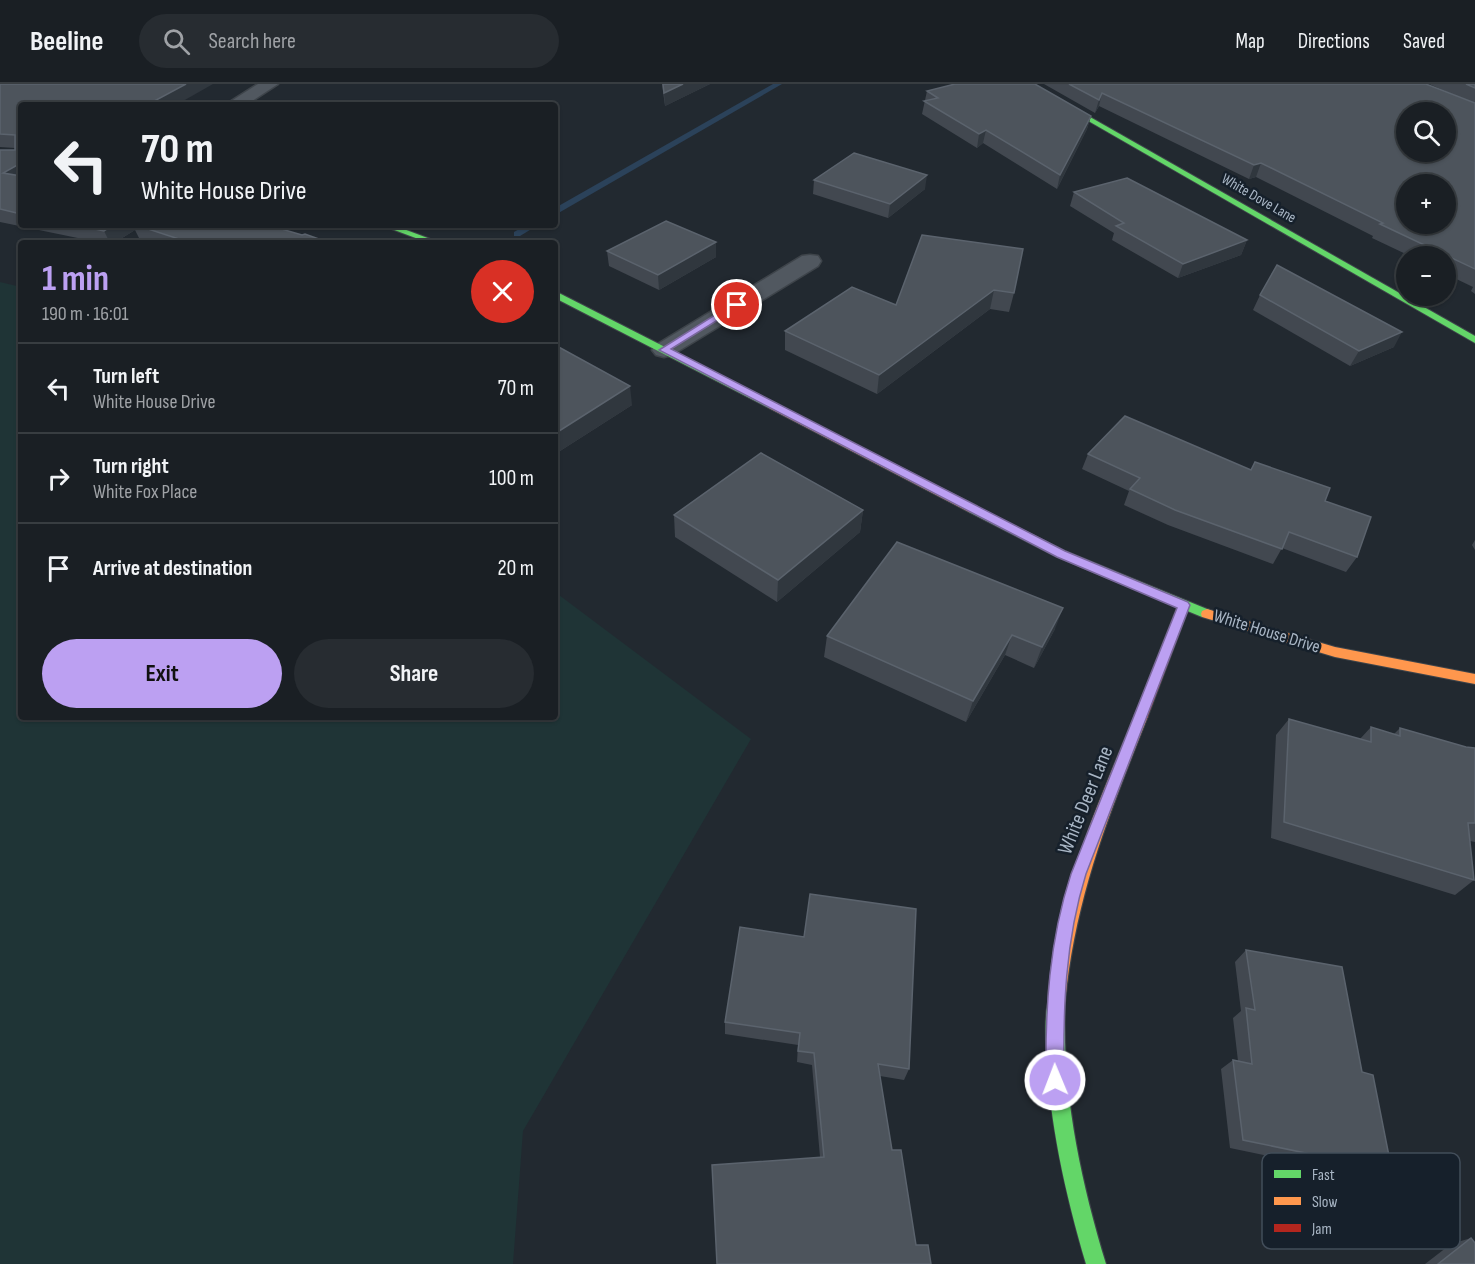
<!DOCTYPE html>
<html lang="en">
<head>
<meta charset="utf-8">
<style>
	body { margin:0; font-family:"Sofia Sans Condensed",sans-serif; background:#272c31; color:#f1f3f6; height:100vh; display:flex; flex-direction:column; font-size:22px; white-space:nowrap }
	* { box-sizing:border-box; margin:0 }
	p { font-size:20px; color:#9fa2a6 }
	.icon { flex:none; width:33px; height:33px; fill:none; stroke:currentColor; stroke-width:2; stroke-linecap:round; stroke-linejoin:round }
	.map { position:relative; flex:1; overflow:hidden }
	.details { position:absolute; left:18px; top:156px; width:540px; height:480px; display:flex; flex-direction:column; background:#1a1f24; border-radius:6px; box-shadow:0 2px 4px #0004,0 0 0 2px #383d41 }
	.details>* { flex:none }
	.top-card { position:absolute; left:18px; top:18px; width:540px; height:126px; border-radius:6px; box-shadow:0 2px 4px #0004,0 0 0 2px #383d41; background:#1a1f24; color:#f1f3f6; overflow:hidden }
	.tools { position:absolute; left:1396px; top:18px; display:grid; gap:12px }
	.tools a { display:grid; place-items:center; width:60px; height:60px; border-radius:50%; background:#1a1f24; box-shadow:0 2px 4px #0004,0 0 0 2px #383d41; font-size:30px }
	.pin { position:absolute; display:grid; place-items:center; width:51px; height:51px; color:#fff; margin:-26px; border:3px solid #fff; border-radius:50%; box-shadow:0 2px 6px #0007 }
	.me { position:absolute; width:66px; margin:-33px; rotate:359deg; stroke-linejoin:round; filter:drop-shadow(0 0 4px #0008) }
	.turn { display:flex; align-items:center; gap:21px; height:126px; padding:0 24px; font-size:27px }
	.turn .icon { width:78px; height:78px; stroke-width:2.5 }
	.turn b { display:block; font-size:42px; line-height:51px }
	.round { display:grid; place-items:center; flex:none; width:63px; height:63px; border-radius:32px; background:#272c31 }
	.head { display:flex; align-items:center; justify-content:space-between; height:102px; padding:0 24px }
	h1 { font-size:36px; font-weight:700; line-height:45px; color:#bca0f2 }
	.cta { display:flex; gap:12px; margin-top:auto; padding:12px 24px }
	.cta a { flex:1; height:69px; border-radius:36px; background:#bca0f2; color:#111; font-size:24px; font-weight:700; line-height:69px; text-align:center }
	.cta a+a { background:#272c31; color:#f1f3f6 }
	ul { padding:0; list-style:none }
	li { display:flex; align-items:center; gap:18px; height:90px; padding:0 24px; border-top:2px solid #383d41 }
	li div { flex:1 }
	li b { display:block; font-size:22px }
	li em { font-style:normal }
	header { display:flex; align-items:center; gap:36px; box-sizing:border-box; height:84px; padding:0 30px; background:#1a1f24; border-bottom:2px solid #383d41 }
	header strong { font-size:28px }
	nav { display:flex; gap:33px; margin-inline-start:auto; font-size:21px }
	.search { width:420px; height:54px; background:#272c31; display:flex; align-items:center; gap:15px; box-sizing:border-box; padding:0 21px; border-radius:33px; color:#9fa2a6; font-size:22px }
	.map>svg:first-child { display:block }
	.green { fill:#1f3436 }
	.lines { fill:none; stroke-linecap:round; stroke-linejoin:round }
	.stream { fill:#2b425a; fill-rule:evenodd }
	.street-casing { stroke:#3e444a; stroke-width:3 }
	.fast-casing { stroke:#3e444a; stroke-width:2 }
	.slow-casing { stroke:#3e444a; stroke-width:2 }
	.jam-casing { stroke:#3e444a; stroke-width:2 }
	.street { fill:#515860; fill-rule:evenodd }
	.fast { fill:#63d668; fill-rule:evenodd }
	.slow { fill:#ff974d; fill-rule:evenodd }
	.jam { fill:#b3261e; fill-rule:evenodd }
	.wall { fill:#424850 }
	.shaded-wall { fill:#30373e }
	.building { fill:#4d545c; stroke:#5b636d; stroke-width:1.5; fill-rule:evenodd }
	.route { fill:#bca0f2; stroke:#7a689d; stroke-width:1.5 }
	.labels { text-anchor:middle; stroke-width:5; stroke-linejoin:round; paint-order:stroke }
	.far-street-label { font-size:15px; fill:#a9b6c5; stroke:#16202b }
	.street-label { font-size:18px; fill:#a9b6c5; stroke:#16202b }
	.near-street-label { font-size:21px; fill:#a9b6c5; stroke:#16202b }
	.key { fill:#16202b; stroke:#424d59; stroke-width:1.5 }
	.key-label { font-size:16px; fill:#a9b6c5 }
</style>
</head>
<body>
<header>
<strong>Beeline</strong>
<div class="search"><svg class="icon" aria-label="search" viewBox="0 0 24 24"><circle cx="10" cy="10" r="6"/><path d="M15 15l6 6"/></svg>Search here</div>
<nav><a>Map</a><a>Directions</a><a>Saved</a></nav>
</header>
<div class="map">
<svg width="1475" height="1180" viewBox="0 0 1475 1180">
	<rect width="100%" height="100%" fill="#222930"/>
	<polygon class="green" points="0,198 21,203 21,633 555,633 555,508 751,655 523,1047 513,1180 0,1180"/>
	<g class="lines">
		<g class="stream">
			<polygon points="773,0 782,0 555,131 555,124"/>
			<polygon points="526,141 538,141 520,152 514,152 514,148"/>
		</g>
		<defs>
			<g id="street">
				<polygon points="258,0 278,0 246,21 225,21"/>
				<polygon points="810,171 818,172 821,177 818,182 672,271 664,273 656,271 652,266 656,261 802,172"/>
			</g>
			<g id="fast">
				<polygon points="1024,0 1032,0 1475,252 1475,259"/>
				<polygon points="381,141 393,141 441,159 429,159"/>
				<polygon points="555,207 777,320 778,322 777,324 769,324 555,214"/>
				<polygon points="973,421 1065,467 1212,527 1213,530 1212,533 1202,533 1057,473 969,428 967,425"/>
				<path d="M1056,910L1062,913L1065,919C1062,1009 1080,1094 1106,1180H1086C1065,1109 1049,1037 1046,963C1046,948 1044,927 1050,913Z"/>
			</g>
			<g id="slow">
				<polygon points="773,319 977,422 979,425 973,429 969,428 769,324 769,320"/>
				<polygon points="1207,525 1335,563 1475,590 1475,600 1335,573 1202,533 1201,530 1202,527"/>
				<path d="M1141,626L1146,628L1148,632C1109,730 1075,813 1065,919L1062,925L1056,928L1050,925C1046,915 1049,904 1050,894C1060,802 1100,717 1134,632L1136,628Z"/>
			</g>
			<polygon id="jam" points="1184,516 1190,521 1148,632 1146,636 1136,636 1134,632 1178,521"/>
		</defs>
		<use href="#street" class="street-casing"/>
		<use href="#fast" class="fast-casing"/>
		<use href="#slow" class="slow-casing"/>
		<use href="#jam" class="jam-casing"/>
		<use href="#street" class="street"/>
		<use href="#fast" class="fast"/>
		<use href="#slow" class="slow"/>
		<use href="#jam" class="jam"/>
	</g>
	<g class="wall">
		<polygon points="0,0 21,21 21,141 268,141 330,159 155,159 139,154 135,146 114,159 102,159 0,138 0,66 15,66 15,64 0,63"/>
		<polygon points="662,0 710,0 665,22"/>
		<polygon points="1044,0 1426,0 1452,10 1429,0 1475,0 1475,210 1471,207 1473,203 1446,190 1446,172 1410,172 1372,154 1373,152 1256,93 1249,95 1099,22 1095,29"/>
		<polygon points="927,7 1091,32 1087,45 1057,105 983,59 977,64 922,30"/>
		<polygon points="814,96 925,105 888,134 813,110"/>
		<polygon points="1074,108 1247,156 1241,171 1178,194 1112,156 1114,149 1070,122"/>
		<polygon points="922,151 1014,209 1009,228 990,225 877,310 785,266 785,247 896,221"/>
		<polygon points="607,167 716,173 659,206 609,182"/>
		<polygon points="1260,211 1394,263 1350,282 1253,226"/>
		<polygon points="555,261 632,321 560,367 555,365"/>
		<polygon points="1088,370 1251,386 1325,417 1357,473 1346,488 1282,464 1273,480 1168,441 1124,421 1129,407 1082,385"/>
		<polygon points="863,426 860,448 777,518 675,453 674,431"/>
		<polygon points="1475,456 1475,466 1472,461"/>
		<polygon points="1055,545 1034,584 1005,571 966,638 824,573 827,552"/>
		<polygon points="1289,635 1360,655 1371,643 1394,650 1400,644 1466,663 1475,664 1475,758 1470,757 1474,796 1455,811 1271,754 1276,651"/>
		<polygon points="740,843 909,985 904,996 880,992 892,1066 916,1161 931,1180 820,1073 812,981 797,978 798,961 725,950 725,938"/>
		<polygon points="1246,866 1362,988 1392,1087 1375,1094 1230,1064 1221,985 1233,976 1238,977 1233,934 1241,927 1235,878"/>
		<polygon points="1471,1154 1475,1180 1425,1180 1451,1160"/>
	</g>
	<g class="shaded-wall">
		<polygon points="186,0 213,0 176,21 147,21"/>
		<polygon points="683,0 710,0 665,22 664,9"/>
		<polygon points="1102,9 1099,22 1095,29 1099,16"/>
		<polygon points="1091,32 1087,45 1057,105 1060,91"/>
		<polygon points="986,46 983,59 977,64 979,50"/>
		<polygon points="21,79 21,97 3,89"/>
		<polygon points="1261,79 1256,93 1249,95 1254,81"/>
		<polygon points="927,91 925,105 888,134 890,120"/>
		<polygon points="113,141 133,141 135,146 114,159 110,159 104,147"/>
		<polygon points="1247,156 1241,171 1178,194 1183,180"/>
		<polygon points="716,158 716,173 659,206 658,191"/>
		<polygon points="994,206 990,225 877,310 879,291"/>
		<polygon points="1402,248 1394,263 1350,282 1359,267"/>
		<polygon points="630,302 632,321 560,367 556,349"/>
		<polygon points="863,426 860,448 777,518 778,496"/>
		<polygon points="1063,524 1055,545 1034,584 1042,563"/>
		<polygon points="1012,551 1005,571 966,638 973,617"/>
	</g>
	<g class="building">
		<polygon points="0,0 186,0 147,21 21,21 21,79 3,89 21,92 21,130 0,125 0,66 15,66 15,51 0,50"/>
		<polygon points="663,0 683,0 664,9"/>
		<polygon points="955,0 1035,0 1091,32 1060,91 986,46 979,50 924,17 938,14 927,7"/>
		<path d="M1069,0H1426L1475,19V185L1380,140L1383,139L1261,79L1254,81L1102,9L1099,16ZM1407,28H1446V68H1407ZM1407,100H1446V140H1407Z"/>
		<polygon points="1466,0 1475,0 1475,4"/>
		<polygon points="854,69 927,91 890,120 814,96"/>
		<polygon points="1127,94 1247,156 1183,180 1116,142 1124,139 1074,108"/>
		<polygon points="666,137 716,158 658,191 607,167"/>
		<polygon points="76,141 113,141 104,147"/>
		<polygon points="136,141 268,141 302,151 305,150 330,159 191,159"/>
		<polygon points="922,151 1023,165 1014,209 994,206 879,291 785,247 852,203 896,221"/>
		<polygon points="1277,181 1402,248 1359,267 1260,211"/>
		<polygon points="555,261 630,302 556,349 555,348"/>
		<polygon points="1125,332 1251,386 1255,378 1330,404 1325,417 1371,433 1357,473 1289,448 1282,465 1175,426 1130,405 1140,394 1088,370"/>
		<polygon points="761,369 863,426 778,496 674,431"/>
		<polygon points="897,458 1063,524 1042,563 1012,551 973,617 827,552"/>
		<polygon points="1289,635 1371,658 1371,643 1400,652 1400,644 1466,663 1475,664 1475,739 1468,739 1474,796 1284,738"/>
		<polygon points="810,810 916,825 909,985 878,980 892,1066 901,1066 916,1161 928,1161 931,1180 717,1180 712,1081 824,1073 814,969 798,967 800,949 725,938 740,843 804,853"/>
		<polygon points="1246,866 1342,883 1362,988 1373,991 1392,1087 1243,1056 1233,976 1252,980 1246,924 1255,926"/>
		<polygon points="1471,1154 1475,1159 1475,1180 1438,1180"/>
	</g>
	<path class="route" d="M734,219L742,221L671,265L1065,467L1188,518L1190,521L1086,790C1065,857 1063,926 1064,996L1062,1002L1055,1005L1049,1002L1046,996C1045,925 1049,857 1071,790L1177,524L1057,473L659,266Z"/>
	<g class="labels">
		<g class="far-street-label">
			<text transform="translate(1259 114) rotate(30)" y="5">White Dove Lane</text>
		</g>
		<g class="street-label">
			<text transform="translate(1267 547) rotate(17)" y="6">White House Drive</text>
		</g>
		<g class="near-street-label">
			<text transform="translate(1085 716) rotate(-68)" y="7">White Deer Lane</text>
		</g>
	</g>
	<rect x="1262" y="1069" width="198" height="96" rx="9" class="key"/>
	<rect x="1274" y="1086" width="27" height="8" fill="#63d668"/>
	<rect x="1274" y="1113" width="27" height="8" fill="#ff974d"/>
	<rect x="1274" y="1140" width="27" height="8" fill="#b3261e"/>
	<g class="key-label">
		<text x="1312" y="1096">Fast</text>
		<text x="1312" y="1123">Slow</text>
		<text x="1312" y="1150">Jam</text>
	</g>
</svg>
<div class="tools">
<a><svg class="icon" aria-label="search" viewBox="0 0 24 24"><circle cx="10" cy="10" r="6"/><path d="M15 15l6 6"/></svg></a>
<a>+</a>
<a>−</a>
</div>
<div class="pin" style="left:737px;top:221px;background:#d93025"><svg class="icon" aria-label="arrive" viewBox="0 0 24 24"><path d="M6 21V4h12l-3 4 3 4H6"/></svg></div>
<svg class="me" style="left:1055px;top:996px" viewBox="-20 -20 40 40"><circle r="17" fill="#bca0f2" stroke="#fff" stroke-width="3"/><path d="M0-11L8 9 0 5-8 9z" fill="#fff"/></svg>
<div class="top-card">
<div class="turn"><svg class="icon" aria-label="left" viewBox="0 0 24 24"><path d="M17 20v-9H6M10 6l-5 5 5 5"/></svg><div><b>70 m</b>White House Drive</div></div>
</div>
<section class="details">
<div class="head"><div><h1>1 min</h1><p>190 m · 16:01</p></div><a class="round" style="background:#d93025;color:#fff"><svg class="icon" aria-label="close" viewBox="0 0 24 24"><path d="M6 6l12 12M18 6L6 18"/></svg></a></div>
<ul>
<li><svg class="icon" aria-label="left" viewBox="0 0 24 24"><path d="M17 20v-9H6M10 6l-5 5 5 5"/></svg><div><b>Turn left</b><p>White House Drive</p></div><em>70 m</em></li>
<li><svg class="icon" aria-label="right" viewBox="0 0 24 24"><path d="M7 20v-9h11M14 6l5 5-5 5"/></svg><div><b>Turn right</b><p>White Fox Place</p></div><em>100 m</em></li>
<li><svg class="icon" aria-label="arrive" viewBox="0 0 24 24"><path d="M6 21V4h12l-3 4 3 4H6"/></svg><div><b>Arrive at destination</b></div><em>20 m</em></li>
</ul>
<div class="cta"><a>Exit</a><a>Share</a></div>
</section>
</div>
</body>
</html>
